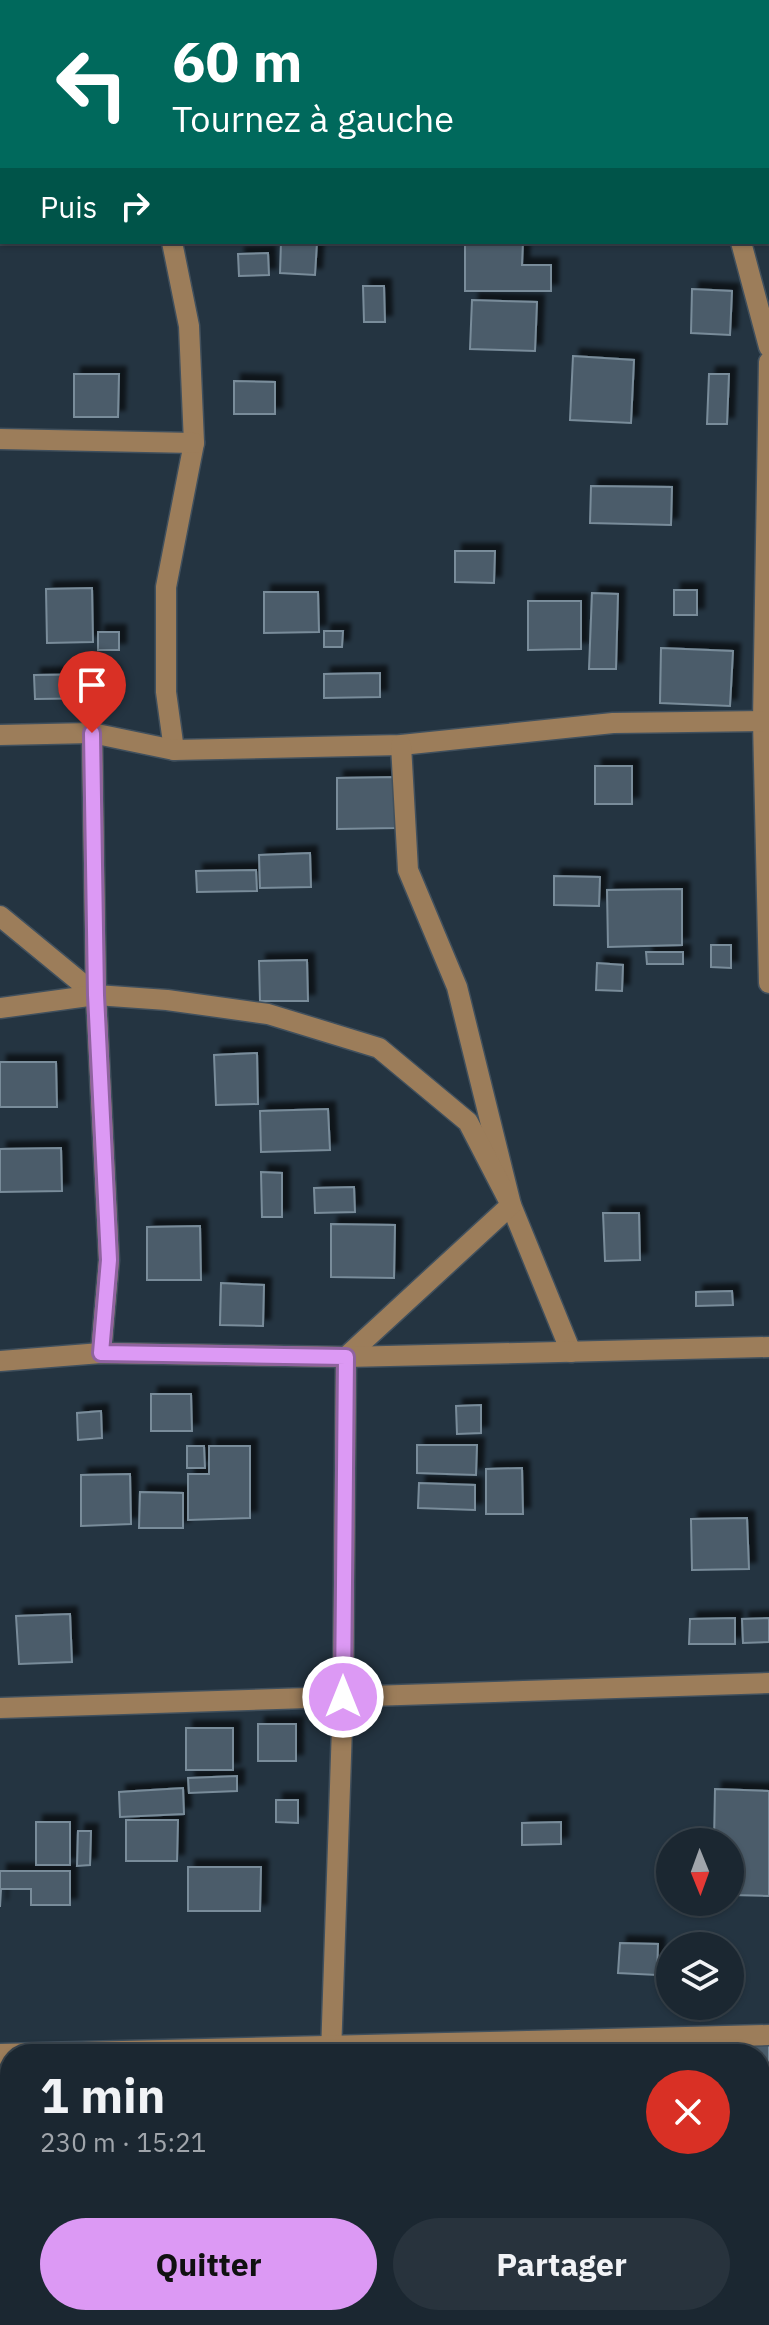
<!DOCTYPE html>
<html lang="fr">
<head>
<meta charset="utf-8">
<style>
	body { margin:0; font-family:"IBM Plex Sans",sans-serif; background:#28333d; color:#f1f3f6; height:100vh; display:flex; flex-direction:column; font-size:30px; white-space:nowrap }
	* { box-sizing:border-box; margin:0 }
	p { font-size:26px; color:#a0a5ab }
	.icon { flex:none; width:44px; height:44px; fill:none; stroke:currentColor; stroke-width:2; stroke-linecap:round; stroke-linejoin:round }
	.map { position:relative; flex:1; overflow:hidden }
	.details { position:absolute; left:0px; top:2044px; width:770px; height:282px; display:flex; flex-direction:column; background:#1b2731; border-radius:32px 32px 0 0; box-shadow:0 2px 6px #0004,0 0 0 2px #39444d }
	.details>* { flex:none }
	.top-card { position:absolute; left:0px; top:0px; width:770px; height:244px; box-shadow:0 2px 6px #0004,0 0 0 2px #39444d; background:#00695c; color:#fff; overflow:hidden }
	.needle { width:52px; rotate:179deg }
	.controls { position:absolute; left:656px; top:1828px; display:grid; gap:16px }
	.controls a { display:grid; place-items:center; width:88px; height:88px; border-radius:50%; background:#1b2731; box-shadow:0 2px 6px #0004,0 0 0 2px #39444d; font-size:40px }
	.pin { position:absolute; display:grid; place-items:center; width:68px; height:68px; color:#fff; margin:-82px -34px; border-radius:50% 50% 50% 0; rotate:-45deg; box-shadow:0 0 8px #0007 }
	.pin .icon { rotate:45deg }
	.me { position:absolute; width:88px; margin:-44px; rotate:0deg; stroke-linejoin:round; filter:drop-shadow(0 0 6px #0008) }
	.turn { display:flex; align-items:center; gap:28px; height:168px; padding:0 40px; font-size:36px }
	.turn .icon { width:104px; height:104px; stroke-width:2.5 }
	.turn b { display:block; font-size:56px; line-height:68px }
	.then { display:flex; align-items:center; height:76px; padding:0 40px; background:#0003; gap:16px; font-size:30px }
	.round { display:grid; place-items:center; flex:none; width:84px; height:84px; border-radius:42px; background:#28333d }
	.overview { display:flex; align-items:center; justify-content:space-between; height:136px; padding:0 40px }
	h1 { font-size:48px; font-weight:700; line-height:60px }
	.cta { display:flex; gap:16px; margin-top:auto; padding:16px 40px }
	.cta a { flex:1; height:92px; border-radius:48px; background:#dc99f4; color:#111; font-size:32px; font-weight:700; line-height:92px; text-align:center }
	.cta a+a { background:#28333d; color:#f1f3f6 }
	.map>svg:first-child { display:block }
	.building { fill:#4b5c6a; stroke:#798c9a; stroke-width:2; filter:url(#shadow) }
	.lines { fill:none; stroke-linecap:round; stroke-linejoin:round }
	.minor-casing { stroke:#41505d; stroke-width:23 }
	.minor { stroke:#9c7d5a; stroke-width:20 }
	.route-casing { stroke:#8f639f; stroke-width:20 }
	.route { stroke:#dc99f4; stroke-width:14 }
</style>
</head>
<body>
<div class="map">
<svg width="769" height="2325" viewBox="0 0 769 2325">
	<defs>
		<filter id="shadow"><feDropShadow dx="7" dy="-7" stdDeviation="2" flood-color="#0009"/></filter>
	</defs>
	<rect width="100%" height="100%" fill="#243441"/>
	<g class="building">
		<polygon points="281,242 317,242 315,275 280,273"/>
		<polygon points="465,242 523,242 522,265 551,265 551,291 465,291"/>
		<polygon points="268,253 269,275 239,276 238,254"/>
		<polygon points="363,286 384,286 385,322 364,322"/>
		<polygon points="692,289 732,291 730,335 691,333"/>
		<polygon points="472,300 537,302 535,351 470,349"/>
		<polygon points="573,356 634,360 631,423 570,420"/>
		<polygon points="74,374 119,374 118,417 74,417"/>
		<polygon points="709,374 729,374 727,424 707,424"/>
		<polygon points="234,381 275,382 275,414 234,414"/>
		<polygon points="591,486 672,487 671,525 590,523"/>
		<polygon points="455,551 495,551 494,583 455,582"/>
		<polygon points="92,588 93,642 47,643 46,589"/>
		<rect x="674" y="590" width="23" height="25"/>
		<polygon points="264,592 318,592 319,632 264,633"/>
		<polygon points="592,593 618,594 616,669 589,669"/>
		<polygon points="528,601 581,601 581,649 528,650"/>
		<polygon points="324,631 343,631 342,647 324,647"/>
		<rect x="98" y="632" width="21" height="18"/>
		<polygon points="661,648 733,651 730,706 660,703"/>
		<polygon points="380,673 380,697 324,698 324,674"/>
		<polygon points="112,674 112,698 35,699 34,675"/>
		<rect x="595" y="766" width="37" height="38"/>
		<polygon points="396,777 397,828 337,829 337,778"/>
		<polygon points="310,853 311,887 260,888 259,855"/>
		<polygon points="256,870 257,891 197,892 196,871"/>
		<polygon points="554,876 600,877 599,906 554,905"/>
		<polygon points="682,889 682,945 608,947 607,890"/>
		<polygon points="711,945 731,945 731,968 711,967"/>
		<polygon points="646,952 683,952 683,964 647,964"/>
		<polygon points="307,960 308,1001 260,1001 259,961"/>
		<polygon points="597,963 623,965 622,991 596,990"/>
		<polygon points="257,1053 258,1104 216,1105 214,1055"/>
		<polygon points="0,1062 56,1062 57,1107 0,1107"/>
		<polygon points="328,1109 330,1150 261,1152 260,1111"/>
		<polygon points="61,1148 62,1191 0,1192 0,1149"/>
		<polygon points="261,1172 282,1173 282,1217 262,1217"/>
		<polygon points="354,1187 355,1212 315,1213 314,1188"/>
		<polygon points="603,1213 639,1213 640,1260 605,1261"/>
		<polygon points="331,1224 395,1225 394,1278 331,1277"/>
		<polygon points="200,1226 201,1280 147,1280 147,1227"/>
		<polygon points="221,1283 264,1285 263,1326 220,1325"/>
		<polygon points="732,1291 733,1305 696,1306 696,1292"/>
		<polygon points="151,1394 191,1394 192,1431 151,1431"/>
		<polygon points="481,1405 481,1433 457,1434 456,1406"/>
		<polygon points="101,1411 102,1438 78,1440 77,1413"/>
		<polygon points="417,1445 477,1445 476,1475 417,1473"/>
		<polygon points="187,1446 204,1446 205,1468 187,1468"/>
		<polygon points="209,1446 250,1446 250,1518 188,1520 188,1474 209,1474"/>
		<polygon points="522,1468 523,1514 486,1514 486,1469"/>
		<polygon points="130,1474 131,1524 81,1526 81,1475"/>
		<polygon points="419,1483 475,1485 475,1510 418,1508"/>
		<polygon points="140,1492 183,1493 183,1528 139,1528"/>
		<polygon points="747,1518 749,1569 692,1570 691,1519"/>
		<polygon points="70,1614 72,1662 19,1664 16,1616"/>
		<polygon points="735,1618 735,1644 689,1644 690,1619"/>
		<polygon points="769,1618 769,1642 743,1643 742,1619"/>
		<rect x="258" y="1724" width="38" height="37"/>
		<rect x="186" y="1728" width="47" height="42"/>
		<polygon points="237,1776 237,1791 189,1793 188,1778"/>
		<polygon points="183,1788 184,1814 120,1817 119,1792"/>
		<polygon points="715,1789 769,1791 769,1896 730,1895 730,1842 714,1842"/>
		<polygon points="276,1800 298,1800 298,1823 276,1822"/>
		<polygon points="126,1820 178,1820 177,1861 126,1861"/>
		<rect x="36" y="1822" width="34" height="43"/>
		<polygon points="561,1822 561,1844 522,1845 522,1823"/>
		<polygon points="78,1831 91,1831 90,1865 77,1866"/>
		<polygon points="188,1867 261,1867 260,1911 188,1911"/>
		<polygon points="0,1871 70,1871 70,1905 31,1905 31,1889 1,1889 0,1907"/>
		<polygon points="620,1943 658,1944 657,1975 618,1973"/>
		<polygon points="740,2036 769,2037 769,2079 760,2079 760,2054 739,2054"/>
		<polygon points="769,2259 769,2313 760,2313 760,2260"/>
		<polygon points="10,2288 12,2325 0,2325 0,2289"/>
		<polygon points="246,2316 291,2316 291,2325 245,2325"/>
	</g>
	<g class="lines">
		<defs>
			<g id="minor">
				<polyline points="525,2 526,0"/>
				<polyline points="768,19 769,17"/>
				<polyline points="0,126 2,126"/>
				<polyline points="768,150 769,150"/>
				<polyline points="172,242 189,326 194,443 166,587 166,692 174,750"/>
				<polyline points="741,242 769,347"/>
				<polyline points="769,362 763,721 769,983"/>
				<polyline points="0,439 194,443"/>
				<polyline points="92,733 96,995 109,1260 101,1353"/>
				<polyline points="0,735 92,733 174,750 401,745 613,723 769,721"/>
				<polyline points="401,745 408,870 457,987 511,1205 571,1352"/>
				<polyline points="0,916 96,995"/>
				<polyline points="0,1008 96,995 167,1000 268,1014 379,1048 468,1122 511,1205 346,1357 343,1697 331,2054"/>
				<polyline points="0,1361 101,1353 346,1357 769,1347"/>
				<polyline points="0,1708 769,1683"/>
				<polyline points="0,2054 769,2035"/>
				<polyline points="322,2325 323,2316"/>
			</g>
		</defs>
		<use href="#minor" class="minor-casing"/>
		<use href="#minor" class="minor"/>
	</g>
	<g class="lines">
		<defs>
			<polyline id="route" points="92,733 96,995 109,1260 101,1353 346,1357 343,1697"/>
		</defs>
		<use href="#route" class="route-casing"/>
		<use href="#route" class="route"/>
	</g>
</svg>
<div class="controls">
<a><svg class="needle" viewBox="-14 -14 28 28"><path d="M0-13l5 13h-10z" fill="#e53935"/><path d="M0 13l5-13h-10z" fill="#a0a5ab"/></svg></a>
<a><svg class="icon" aria-label="layers" viewBox="0 0 24 24"><path d="M12 4l9 5-9 5-9-5zM3 14l9 5 9-5"/></svg></a>
</div>
<div class="pin" style="left:92px;top:733px;background:#d93025"><svg class="icon" aria-label="arrive" viewBox="0 0 24 24"><path d="M6 21V4h12l-3 4 3 4H6"/></svg></div>
<svg class="me" style="left:343px;top:1697px" viewBox="-20 -20 40 40"><circle r="17" fill="#dc99f4" stroke="#fff" stroke-width="3"/><path d="M0-11L8 9 0 5-8 9z" fill="#fff"/></svg>
<div class="top-card">
<div class="turn"><svg class="icon" aria-label="left" viewBox="0 0 24 24"><path d="M17 20v-9H6M10 6l-5 5 5 5"/></svg><div><b>60 m</b>Tournez à gauche</div></div>
<div class="then">Puis<svg class="icon" aria-label="right" viewBox="0 0 24 24"><path d="M7 20v-9h11M14 6l5 5-5 5"/></svg></div>
</div>
<section class="details">
<div class="overview"><div><h1>1 min</h1><p>230 m · 15:21</p></div><a class="round" style="background:#d93025;color:#fff"><svg class="icon" aria-label="close" viewBox="0 0 24 24"><path d="M6 6l12 12M18 6L6 18"/></svg></a></div>
<div class="cta"><a>Quitter</a><a>Partager</a></div>
</section>
</div>
</body>
</html>
